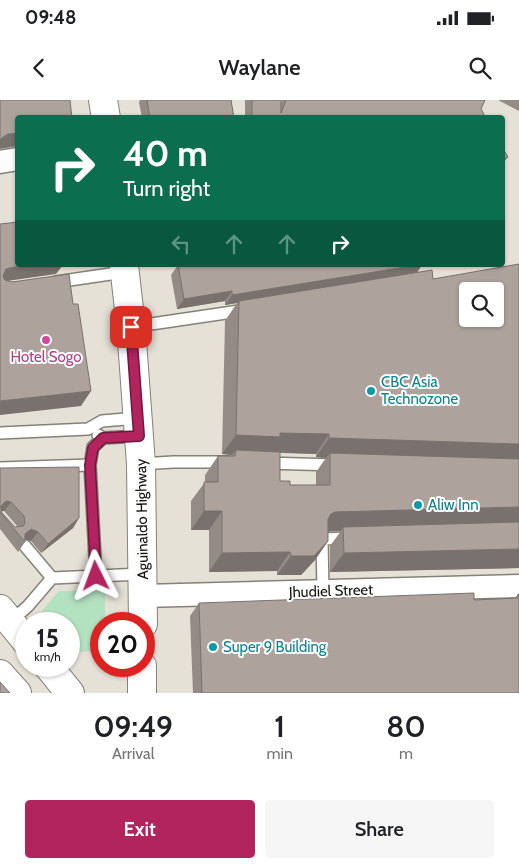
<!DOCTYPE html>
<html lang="en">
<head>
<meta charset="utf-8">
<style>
	body { margin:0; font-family:Cabin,sans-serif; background:#f6f6f6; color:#202124; height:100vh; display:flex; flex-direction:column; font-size:19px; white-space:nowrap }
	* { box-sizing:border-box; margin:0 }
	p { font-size:16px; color:#757577 }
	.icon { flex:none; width:28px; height:28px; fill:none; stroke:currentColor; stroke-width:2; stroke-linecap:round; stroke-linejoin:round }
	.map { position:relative; height:593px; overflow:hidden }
	.sheet { display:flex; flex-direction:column; background:#fff; flex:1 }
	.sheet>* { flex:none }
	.hud { position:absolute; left:15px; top:15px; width:490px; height:152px; border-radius:5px; box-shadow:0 1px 4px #0004; background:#0b6e4f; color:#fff; overflow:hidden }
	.controls { position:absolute; left:459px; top:182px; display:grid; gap:10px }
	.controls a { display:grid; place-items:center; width:45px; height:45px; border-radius:5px; background:#fff; box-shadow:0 1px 4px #0004; font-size:25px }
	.speed { position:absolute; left:15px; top:512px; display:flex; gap:10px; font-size:25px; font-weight:700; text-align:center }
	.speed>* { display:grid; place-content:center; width:65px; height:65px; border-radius:50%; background:#fff; box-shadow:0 1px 4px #0004; line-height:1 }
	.speed small { font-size:12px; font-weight:400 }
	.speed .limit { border:8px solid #d22; background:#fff; color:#111 }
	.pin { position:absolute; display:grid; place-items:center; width:42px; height:42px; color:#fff; margin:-21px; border-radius:10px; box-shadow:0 2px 8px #0006 }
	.me { position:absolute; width:55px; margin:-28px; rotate:357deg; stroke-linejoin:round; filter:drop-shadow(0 0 4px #0008) }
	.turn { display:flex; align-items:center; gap:18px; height:105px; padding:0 25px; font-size:22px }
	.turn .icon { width:65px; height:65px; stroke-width:2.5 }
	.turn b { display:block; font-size:35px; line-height:42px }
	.lanes { display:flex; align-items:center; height:48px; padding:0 25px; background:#0003; justify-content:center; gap:25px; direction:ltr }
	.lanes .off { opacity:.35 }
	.eta { display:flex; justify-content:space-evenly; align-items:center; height:85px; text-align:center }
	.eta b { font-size:30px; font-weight:600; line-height:35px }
	.action { display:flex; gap:10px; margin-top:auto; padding:10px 25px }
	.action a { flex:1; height:58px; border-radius:5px; background:#b1245e; color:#fff; font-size:20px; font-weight:600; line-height:58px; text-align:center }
	.action a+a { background:#f6f6f6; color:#202124 }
	.status { display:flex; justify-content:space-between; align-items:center; height:35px; padding:0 25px; background:#fff; direction:ltr }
	.status svg { height:14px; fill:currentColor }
	header { display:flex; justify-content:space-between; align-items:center; height:65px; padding:0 25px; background:#fff; font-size:22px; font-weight:600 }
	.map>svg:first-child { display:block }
	.green { fill:#b3e2c1 }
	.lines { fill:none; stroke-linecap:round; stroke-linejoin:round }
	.lane-casing { stroke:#848278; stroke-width:14 }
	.street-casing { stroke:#848278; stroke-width:25 }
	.primary-casing { stroke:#848278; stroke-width:30 }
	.highway-casing { stroke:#848278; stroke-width:30 }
	.lane { stroke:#fff; stroke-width:11 }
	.street { stroke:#fff; stroke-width:22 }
	.primary { stroke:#fff; stroke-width:28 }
	.highway { stroke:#fff; stroke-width:28 }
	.wall { fill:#958b86; fill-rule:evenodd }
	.shaded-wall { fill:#79716d }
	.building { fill:#ada29c; stroke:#79716d; fill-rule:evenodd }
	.route-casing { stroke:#73173d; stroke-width:12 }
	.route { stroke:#b1245e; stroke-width:9 }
	.hotel-dot { fill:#d1479c; stroke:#fff; stroke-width:2 }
	.culture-dot { fill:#0f9aa8; stroke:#fff; stroke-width:2 }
	.labels { text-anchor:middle; stroke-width:4; stroke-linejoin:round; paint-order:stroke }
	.hotel-label { font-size:15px; fill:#b23c85; stroke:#fff }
	.culture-label { font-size:15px; fill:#0d838f; stroke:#fff; text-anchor:start }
	.street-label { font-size:15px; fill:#13120e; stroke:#fff }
</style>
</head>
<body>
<div class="status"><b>09:48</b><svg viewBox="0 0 49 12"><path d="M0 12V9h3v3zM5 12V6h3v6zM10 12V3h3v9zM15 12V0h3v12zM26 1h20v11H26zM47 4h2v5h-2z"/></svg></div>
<header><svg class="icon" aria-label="back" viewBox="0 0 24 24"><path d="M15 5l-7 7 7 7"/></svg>Waylane<svg class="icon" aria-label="search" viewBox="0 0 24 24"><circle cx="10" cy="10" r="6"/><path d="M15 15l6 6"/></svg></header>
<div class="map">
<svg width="519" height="593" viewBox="0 0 519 593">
	<rect width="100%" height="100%" fill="#e5e1d7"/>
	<path class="green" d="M59,491H105V524H101V542C94,554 81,554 69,548V524H49L40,513Z"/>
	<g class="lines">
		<defs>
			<g id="lane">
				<polyline points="56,182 124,172"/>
				<polyline points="131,227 246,210"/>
				<polyline points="0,333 88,329 102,321 138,318"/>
				<polyline points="98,335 103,338 139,336"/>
				<polyline points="265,363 336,365"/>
				<polyline points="141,364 173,362 229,362"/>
				<polyline points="0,368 90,365"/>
				<polyline points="25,446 52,478"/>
				<polyline points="96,476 90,365 93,347 103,338"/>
				<polyline points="323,491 322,439 350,438"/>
				<polyline points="10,522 28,506 52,478 142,474"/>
			</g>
			<g id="street">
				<polyline points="0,62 18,59"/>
				<polyline points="143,496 519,486"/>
			</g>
			<g id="primary">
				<polyline points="0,509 26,541"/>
				<polyline points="48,566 70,593"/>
				<polyline points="0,574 17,593"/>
			</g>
			<g id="highway">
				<polyline points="103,0 106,18"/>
				<polyline points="124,165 131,227 141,364 143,524"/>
				<polyline points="142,593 142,566"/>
			</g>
		</defs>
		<use href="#lane" class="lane-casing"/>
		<use href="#street" class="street-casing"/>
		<use href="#primary" class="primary-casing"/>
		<use href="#highway" class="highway-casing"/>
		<use href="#lane" class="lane"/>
		<use href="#street" class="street"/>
		<use href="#primary" class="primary"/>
		<use href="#highway" class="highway"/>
	</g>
	<g class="wall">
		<polygon points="140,0 231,0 234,18 142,18 139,2"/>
		<polygon points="245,0 281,0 281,3 282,0 485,0 481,9 486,18 245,18"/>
		<polygon points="498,0 519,0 519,11"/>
		<path d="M178,165H422L417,172L433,179L519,468L330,472V446L341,431H328V441L315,460L301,475H277V471L209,472V430H191V401L205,382V375L218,356H231L232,355L222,354L225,221L237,203L225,205V201L177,209L171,175ZM280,353L316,354V357L326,358L316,372V385H290L280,381Z"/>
		<path d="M0,368L79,418L73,428L41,453L31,441L25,439V442L18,452L0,429ZM1,411H4L17,426V427H15L2,413Z"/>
		<polygon points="518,494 519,593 193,593 190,516 199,503 474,500 515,498"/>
	</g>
	<g class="shaded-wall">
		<polygon points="18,33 18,46 0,49 0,40 3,37 8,34"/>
		<polygon points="508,57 502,64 502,60"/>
		<polygon points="27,165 63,165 56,174 0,182 6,169 9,168"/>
		<polygon points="418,165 422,165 416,174 239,201 237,203 225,205 232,195"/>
		<polygon points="232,191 225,201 177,209 184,199"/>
		<polygon points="91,291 81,306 0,315 0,301"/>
		<polygon points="280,333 329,334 316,354 268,352 236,350 232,355 222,354 236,335"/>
		<polygon points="329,338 519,344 519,363 330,353 326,358 316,357"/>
		<polygon points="6,401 11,402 4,411 0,411 0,407"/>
		<polygon points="519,407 519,426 343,427 341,431 322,432 331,414 335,412"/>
		<polygon points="204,411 222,411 209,430 191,430"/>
		<polygon points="79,418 73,428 41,453 48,444"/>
		<polygon points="31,429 38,432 31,441 24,439 25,434"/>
		<polygon points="328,441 315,460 301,475 277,475 291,456"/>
		<polygon points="519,449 519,468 330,472 344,453"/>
		<polygon points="290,452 277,471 209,472 222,453"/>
	</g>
	<g class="building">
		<polygon points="0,0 70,0 72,18 18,18 18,33 8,34 3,37 0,40"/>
		<polygon points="147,0 231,0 234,18 150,18"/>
		<polygon points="252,0 281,0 281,13 286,0 485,0 481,9 486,18 252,18"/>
		<polygon points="502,47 508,57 502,60"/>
		<polygon points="18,122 18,165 27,165 9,168 6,169 3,176 5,180 12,182 69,174 73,204 78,204 91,291 0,301 0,124"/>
		<path d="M519,164V344L329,338V334L280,333V337L236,335L239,201L432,170L433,179ZM468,191H495V219H468Z"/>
		<polygon points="178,165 418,165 232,195 232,191 184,199"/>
		<polygon points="236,350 280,352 280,381 290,381 290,385 330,385 330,353 519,359 519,407 335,412 331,414 328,419 328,441 314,456 291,456 290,452 222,453 222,411 204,411 204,382 218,382 218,356 235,356"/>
		<path d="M79,367V418L48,444L38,432L31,429L25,434V442L0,412V368ZM6,401L11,402L24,416L25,423L23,426L15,427L2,413L1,406Z"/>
		<polygon points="519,422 519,449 344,453 343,427"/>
		<polygon points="474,493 474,500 518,498 518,494 519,494 519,593 202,593 199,503"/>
		<polygon points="0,582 10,593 0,593"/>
	</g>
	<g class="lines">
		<defs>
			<polyline id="route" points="96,476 90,365 93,348 103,338 139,336 131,227"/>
		</defs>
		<use href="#route" class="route-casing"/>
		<use href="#route" class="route"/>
	</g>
	<circle class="hotel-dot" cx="46" cy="240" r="5"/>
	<g class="culture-dot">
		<circle cx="371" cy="291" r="5"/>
		<circle cx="418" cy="405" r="5"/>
		<circle cx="213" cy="547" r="5"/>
	</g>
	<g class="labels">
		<g class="hotel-label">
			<text x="46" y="262">Hotel Sogo</text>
		</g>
		<g class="culture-label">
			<text x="381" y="287">CBC Asia<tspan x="381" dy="17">Technozone</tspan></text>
			<text x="428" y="410">Aliw Inn</text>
			<text x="223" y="552">Super 9 Building</text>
		</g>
		<g class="street-label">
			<text transform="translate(142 419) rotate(-91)" y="5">Aguinaldo Highway</text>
			<text transform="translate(331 491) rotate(-2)" y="5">Jhudiel Street</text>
		</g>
	</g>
</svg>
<div class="controls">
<a><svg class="icon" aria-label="search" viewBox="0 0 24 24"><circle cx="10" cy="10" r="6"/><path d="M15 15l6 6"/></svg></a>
</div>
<div class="speed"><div>15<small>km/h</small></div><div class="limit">20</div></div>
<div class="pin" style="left:131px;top:227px;background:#d93025"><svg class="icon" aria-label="arrive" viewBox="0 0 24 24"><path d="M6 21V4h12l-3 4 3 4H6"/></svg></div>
<svg class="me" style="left:96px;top:476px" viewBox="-20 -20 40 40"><path d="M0-17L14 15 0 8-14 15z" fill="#b1245e" stroke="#fff" stroke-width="4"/></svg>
<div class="hud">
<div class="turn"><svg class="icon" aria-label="right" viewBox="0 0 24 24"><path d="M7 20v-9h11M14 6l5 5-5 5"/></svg><div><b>40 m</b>Turn right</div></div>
<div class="lanes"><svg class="icon off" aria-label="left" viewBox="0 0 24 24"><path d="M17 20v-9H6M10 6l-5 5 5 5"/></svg><svg class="icon off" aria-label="ahead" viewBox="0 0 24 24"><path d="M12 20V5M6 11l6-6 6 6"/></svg><svg class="icon off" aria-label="ahead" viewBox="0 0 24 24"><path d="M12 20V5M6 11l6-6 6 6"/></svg><svg class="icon" aria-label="right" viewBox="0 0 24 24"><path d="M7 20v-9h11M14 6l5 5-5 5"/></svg></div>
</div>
</div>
<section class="sheet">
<div class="eta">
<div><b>09:49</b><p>Arrival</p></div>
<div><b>1</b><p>min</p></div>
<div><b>80</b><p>m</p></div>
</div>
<div class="action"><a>Exit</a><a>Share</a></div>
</section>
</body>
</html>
